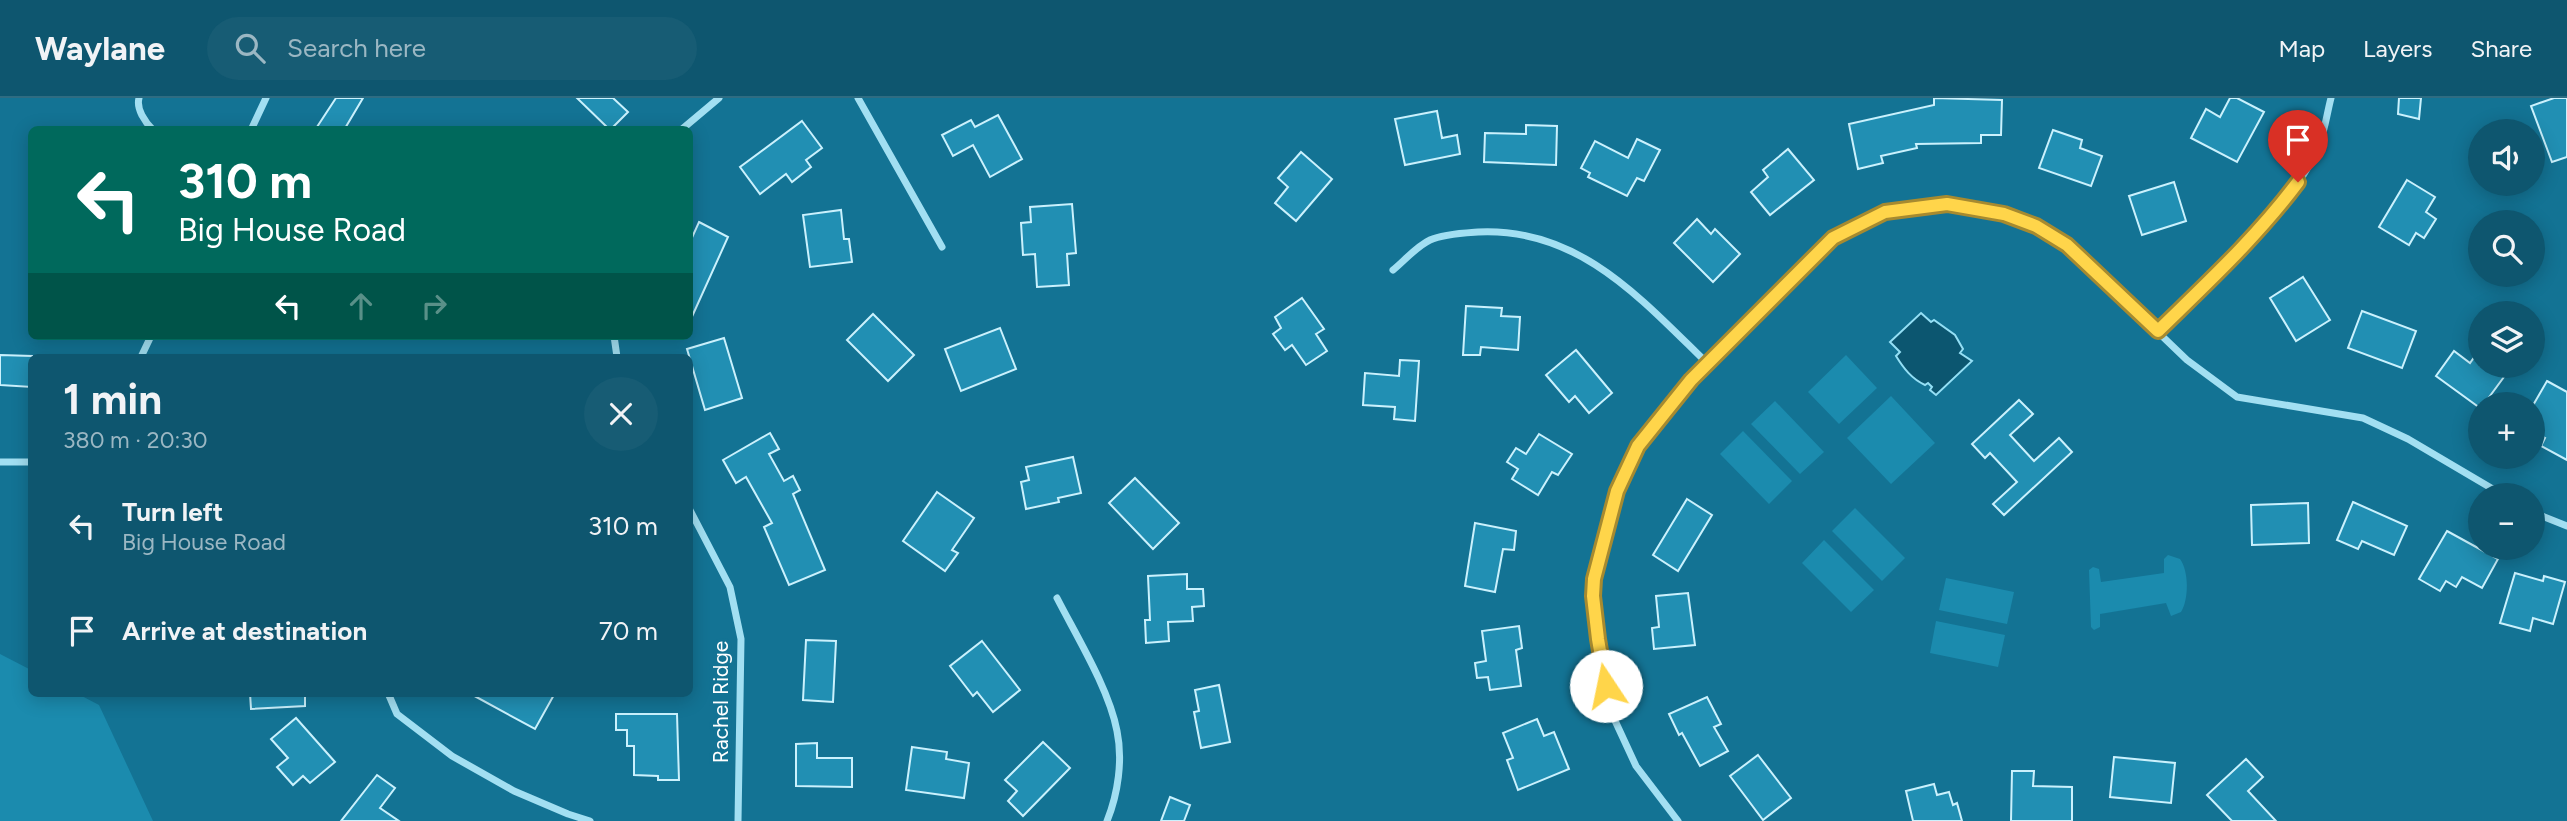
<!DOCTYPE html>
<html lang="en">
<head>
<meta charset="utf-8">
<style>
	body { margin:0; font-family:Figtree,sans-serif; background:#175c74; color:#f1f3f6; height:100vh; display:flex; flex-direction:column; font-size:26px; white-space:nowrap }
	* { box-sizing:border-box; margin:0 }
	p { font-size:23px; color:#9bb7c3 }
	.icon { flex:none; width:38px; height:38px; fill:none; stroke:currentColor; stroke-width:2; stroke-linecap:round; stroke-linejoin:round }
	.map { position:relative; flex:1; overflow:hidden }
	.panel { position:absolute; left:28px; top:256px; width:665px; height:343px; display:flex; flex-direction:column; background:#0e566f; border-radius:10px; box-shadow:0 4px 18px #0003 }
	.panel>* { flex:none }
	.guide { position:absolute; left:28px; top:28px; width:665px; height:214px; border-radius:10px; box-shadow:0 4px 18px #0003; background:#00695c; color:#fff; overflow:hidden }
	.fabs { position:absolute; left:2468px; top:21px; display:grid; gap:14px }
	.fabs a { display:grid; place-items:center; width:77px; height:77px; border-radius:50%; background:#0e566f; box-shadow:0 4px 18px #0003; font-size:35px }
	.pin { position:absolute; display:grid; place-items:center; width:60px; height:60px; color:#fff; margin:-72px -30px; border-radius:50% 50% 50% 0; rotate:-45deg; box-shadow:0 0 7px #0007 }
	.pin .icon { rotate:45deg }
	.me { position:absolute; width:77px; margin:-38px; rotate:349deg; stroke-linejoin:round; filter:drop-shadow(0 0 5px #0008) }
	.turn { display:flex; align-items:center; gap:24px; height:147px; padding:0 35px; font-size:32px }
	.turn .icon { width:91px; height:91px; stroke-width:2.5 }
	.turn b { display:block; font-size:49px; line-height:60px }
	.lanes { display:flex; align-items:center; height:66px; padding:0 35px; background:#0003; justify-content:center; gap:35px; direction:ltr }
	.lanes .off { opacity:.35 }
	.round { display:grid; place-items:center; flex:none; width:74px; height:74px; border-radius:37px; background:#175c74 }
	.head { display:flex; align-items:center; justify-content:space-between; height:119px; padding:0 35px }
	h1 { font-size:42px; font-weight:700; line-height:52px }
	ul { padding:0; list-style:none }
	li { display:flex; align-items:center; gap:21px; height:105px; padding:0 35px }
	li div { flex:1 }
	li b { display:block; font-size:26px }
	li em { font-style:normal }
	header { display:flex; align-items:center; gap:42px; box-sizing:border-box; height:98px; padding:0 35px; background:#0e566f; border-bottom:2px solid #2e6c82 }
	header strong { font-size:33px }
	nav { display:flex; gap:38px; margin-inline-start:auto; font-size:24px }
	.search { width:490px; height:63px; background:#175c74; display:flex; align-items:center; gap:18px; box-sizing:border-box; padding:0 24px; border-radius:38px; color:#9bb7c3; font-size:26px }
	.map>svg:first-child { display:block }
	.green { fill:#1b8bae }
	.water { fill:#0c5670; stroke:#94dff5; stroke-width:2 }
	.building { fill:#218fb3; stroke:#caf1fd; stroke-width:2 }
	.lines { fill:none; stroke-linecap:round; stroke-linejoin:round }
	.street { stroke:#a2dff2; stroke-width:7 }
	.route-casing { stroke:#a68a30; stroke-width:18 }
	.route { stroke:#ffd54a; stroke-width:12 }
	.labels { text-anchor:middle; stroke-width:7; stroke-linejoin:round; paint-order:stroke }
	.street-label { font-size:21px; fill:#fff; stroke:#137394 }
</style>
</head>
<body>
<header>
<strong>Waylane</strong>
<div class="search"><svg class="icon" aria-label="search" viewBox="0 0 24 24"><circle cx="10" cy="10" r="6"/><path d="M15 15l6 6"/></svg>Search here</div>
<nav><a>Map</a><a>Layers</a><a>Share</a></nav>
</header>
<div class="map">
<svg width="2567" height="723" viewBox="0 0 2567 723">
	<rect width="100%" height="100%" fill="#137394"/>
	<g class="green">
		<polygon points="1846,257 1877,290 1839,326 1808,294"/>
		<polygon points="1891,298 1935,345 1891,386 1847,340"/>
		<polygon points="1775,303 1824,354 1800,376 1751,326"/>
		<polygon points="1743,333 1792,383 1769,406 1720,356"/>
		<polygon points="1855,410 1905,460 1882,483 1832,433"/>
		<polygon points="1824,442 1874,492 1851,514 1802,465"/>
		<path d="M2168,457L2180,461C2189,473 2189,502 2181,514L2171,518L2166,505L2100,516V529L2094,532L2091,529L2089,472L2093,469L2099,471L2101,484L2164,475V461Z"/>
		<polygon points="1946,480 2014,494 2007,526 1939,512"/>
		<polygon points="1936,523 2005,537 1998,569 1930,555"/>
		<polygon points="0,556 31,572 32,595 76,595 99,607 153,723 0,723"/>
	</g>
	<path class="water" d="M1921,215L1931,224L1934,222L1955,237L1963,251L1960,255L1972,263L1936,297L1930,292L1932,289L1928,285L1925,287C1912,281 1904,271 1896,258L1900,254L1890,244Z"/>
	<g class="building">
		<polygon points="336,0 363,0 344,32 315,32"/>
		<polygon points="577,0 613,0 628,14 610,32"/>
		<polygon points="1934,0 2002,2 2001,37 1981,37 1981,45 1916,46 1917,50 1881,58 1883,65 1858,71 1849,26 1934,7"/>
		<polygon points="2230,0 2237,0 2264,14 2237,64 2191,40 2206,11 2220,19"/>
		<polygon points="2399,0 2421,0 2419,21 2398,16"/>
		<polygon points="2554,0 2567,0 2567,59 2552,64 2531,8"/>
		<polygon points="1437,13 1442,40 1457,37 1460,56 1405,67 1395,21"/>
		<polygon points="998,17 1022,61 990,79 973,47 953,58 942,37 971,22 975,29"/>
		<polygon points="802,23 822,50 806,62 811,69 792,84 786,76 760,96 740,69"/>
		<polygon points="1526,27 1557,28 1556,67 1484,64 1485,35 1526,36"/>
		<polygon points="2053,32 2082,42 2080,50 2102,58 2091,88 2039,70"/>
		<polygon points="1637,41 1660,52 1644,83 1637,80 1627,98 1588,79 1590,75 1581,70 1595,43 1628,60"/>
		<polygon points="1788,51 1814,82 1770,117 1751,94 1768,79 1763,72"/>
		<polygon points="1301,54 1332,81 1296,123 1275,105 1288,89 1278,80"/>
		<polygon points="2407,82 2435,99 2426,114 2436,121 2424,140 2416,135 2409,147 2379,129"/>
		<polygon points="2174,84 2186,123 2142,137 2129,98"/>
		<polygon points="1072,106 1076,155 1067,156 1069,187 1037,189 1035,156 1023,157 1021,125 1031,124 1030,109"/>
		<polygon points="841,112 844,141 849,141 852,164 810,169 803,117"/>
		<polygon points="1697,121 1711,136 1715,131 1740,156 1713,184 1674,145"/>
		<polygon points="699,124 728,139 690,223 690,144"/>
		<polygon points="2303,179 2330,222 2296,243 2270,200"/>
		<polygon points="1302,200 1324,231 1316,236 1327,253 1306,267 1292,247 1285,252 1273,236 1281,230 1275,219"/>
		<polygon points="1466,208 1502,210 1501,218 1520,219 1518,252 1481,249 1480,257 1463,257"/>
		<polygon points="2362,213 2416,233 2402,270 2348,250"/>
		<polygon points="873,216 914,257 888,283 847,242"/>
		<polygon points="1000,230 1016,271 961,293 945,251"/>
		<polygon points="724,240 742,300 705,312 687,251"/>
		<polygon points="2480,251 2480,268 2512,268 2484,306 2480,306 2480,310 2436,278 2454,253 2470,265"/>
		<polygon points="1576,252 1612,295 1589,315 1575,298 1569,304 1546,277"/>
		<polygon points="0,257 32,258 32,289 0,287"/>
		<polygon points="1400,262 1419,263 1415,323 1394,321 1395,309 1363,307 1365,275 1399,278"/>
		<polygon points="2547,283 2567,294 2567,362 2541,348 2545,340 2532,333 2532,309"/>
		<polygon points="2019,302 2033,316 2010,337 2034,363 2059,340 2072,354 2004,417 1993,406 2017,384 1990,355 1985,360 1972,346"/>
		<polygon points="770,335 779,351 769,356 784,383 793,378 800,392 793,396 825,472 789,487 764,429 772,425 746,379 736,385 723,362"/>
		<polygon points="1539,336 1572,356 1558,377 1552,374 1538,397 1512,381 1518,371 1507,364 1516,350 1526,356"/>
		<polygon points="1073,359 1081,395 1058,400 1059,404 1026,411 1021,384 1029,382 1026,369"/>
		<polygon points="1135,380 1179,425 1153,451 1109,405"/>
		<polygon points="937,394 974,420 952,452 958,455 945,473 903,443"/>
		<polygon points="1687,401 1712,417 1678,473 1653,457"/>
		<polygon points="2353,404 2407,428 2394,457 2362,443 2358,451 2337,442"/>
		<polygon points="2308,405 2309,445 2252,447 2251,407"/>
		<polygon points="1475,425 1516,433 1514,452 1503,451 1495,494 1465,488"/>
		<polygon points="2447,433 2498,461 2482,490 2462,479 2456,489 2446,483 2440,493 2419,481"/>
		<polygon points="2515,475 2543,483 2544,478 2565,484 2553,526 2533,520 2530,533 2500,525"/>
		<polygon points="1187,476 1187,491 1203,491 1204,508 1192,509 1193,523 1168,524 1169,543 1146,545 1145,522 1150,522 1148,478"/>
		<polygon points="1688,495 1695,547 1654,551 1652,530 1659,529 1656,498"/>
		<polygon points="1519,528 1522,550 1516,552 1521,588 1490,592 1488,579 1477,580 1475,565 1486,563 1482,533"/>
		<polygon points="806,542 836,543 833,604 803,602"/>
		<polygon points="982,543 1020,592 993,614 977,594 973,598 950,568"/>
		<polygon points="1219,587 1230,644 1201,650 1194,614 1199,613 1195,592"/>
		<polygon points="250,595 305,595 305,608 251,611"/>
		<polygon points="469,595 555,595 535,631"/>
		<polygon points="1707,599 1721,626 1714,629 1728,653 1700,668 1682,635 1679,637 1669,616"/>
		<polygon points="616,616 677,616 679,682 658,682 658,678 634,677 634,648 627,648 627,632 616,632"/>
		<polygon points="296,620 335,664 310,685 303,678 293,687 277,669 288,660 271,641"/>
		<polygon points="1537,621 1544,638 1554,634 1569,671 1518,692 1507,662 1513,660 1503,635"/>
		<polygon points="1043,644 1070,670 1023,718 1008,703 1017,693 1005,682"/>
		<polygon points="817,645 817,660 852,660 852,689 796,688 796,646"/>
		<polygon points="912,649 947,654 946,661 969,665 964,700 906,692"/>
		<polygon points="1758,657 1791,700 1763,722 1730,678"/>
		<polygon points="2114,659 2175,665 2171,705 2110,699"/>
		<polygon points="2246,661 2263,679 2248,693 2276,723 2232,723 2207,697"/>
		<polygon points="2012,673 2034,673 2033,688 2072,689 2072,723 2011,723"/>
		<polygon points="377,677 395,690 380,710 399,723 341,723"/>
		<polygon points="1934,686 1937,697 1949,694 1953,707 1957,705 1962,723 1913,723 1906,693"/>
		<polygon points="1170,699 1190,707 1184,723 1161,723"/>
	</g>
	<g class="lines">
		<g class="street">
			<path d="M139,0C136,11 145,24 153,32"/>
			<polyline points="858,0 942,149"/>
			<polyline points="251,32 266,0"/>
			<polyline points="681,32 719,0"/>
			<path d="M1393,172C1404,163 1417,148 1430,142C1443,136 1464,135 1478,134C1579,129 1641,201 1707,265"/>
			<path d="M2158,233C2210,182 2291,115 2319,47C2325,32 2327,15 2331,0"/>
			<polyline points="614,238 617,259"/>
			<polyline points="141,259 151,238"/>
			<polyline points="0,364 32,364"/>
			<polyline points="690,412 730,489 741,541 738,723"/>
			<polyline points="2532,414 2567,428"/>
			<path d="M1057,500C1077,539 1109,591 1117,633C1123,662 1118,696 1107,723"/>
			<polyline points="388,595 397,616 452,658 514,693 568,716 590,723"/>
			<polyline points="1678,723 1636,668 1611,614 1600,562 1593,498 1594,481 1617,393 1638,348 1691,282 1833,140 1885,114 1947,106 2004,116 2036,128 2067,147 2187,262 2237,299 2363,320 2408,341 2503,397"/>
		</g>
	</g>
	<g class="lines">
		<defs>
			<path id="route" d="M1606,588L1598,541L1593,498L1594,481L1617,393L1638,348L1691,282L1833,140L1885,114L1947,106L2004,116L2036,128L2067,147L2158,233C2207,185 2257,139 2298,84"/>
		</defs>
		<use href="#route" class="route-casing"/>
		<use href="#route" class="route"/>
	</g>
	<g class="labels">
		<g class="street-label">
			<text transform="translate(721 604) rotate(-90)" y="7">Rachel Ridge</text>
		</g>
	</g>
</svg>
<div class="fabs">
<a><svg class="icon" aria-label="sound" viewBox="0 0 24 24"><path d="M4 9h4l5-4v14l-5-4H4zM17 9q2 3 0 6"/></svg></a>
<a><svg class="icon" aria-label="search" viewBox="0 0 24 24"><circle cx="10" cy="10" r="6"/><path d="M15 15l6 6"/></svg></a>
<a><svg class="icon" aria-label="layers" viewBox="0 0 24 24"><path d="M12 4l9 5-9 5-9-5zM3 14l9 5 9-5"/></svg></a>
<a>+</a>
<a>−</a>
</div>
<div class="pin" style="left:2298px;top:84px;background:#d93025"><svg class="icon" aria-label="arrive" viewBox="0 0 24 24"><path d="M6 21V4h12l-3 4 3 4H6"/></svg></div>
<svg class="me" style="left:1606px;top:588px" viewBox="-20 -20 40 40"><circle r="19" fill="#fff"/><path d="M0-13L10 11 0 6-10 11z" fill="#ffd54a"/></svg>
<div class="guide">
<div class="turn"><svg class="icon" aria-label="left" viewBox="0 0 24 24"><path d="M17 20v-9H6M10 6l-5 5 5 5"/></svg><div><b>310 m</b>Big House Road</div></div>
<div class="lanes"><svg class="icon" aria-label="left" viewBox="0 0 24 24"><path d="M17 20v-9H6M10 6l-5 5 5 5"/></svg><svg class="icon off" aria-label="ahead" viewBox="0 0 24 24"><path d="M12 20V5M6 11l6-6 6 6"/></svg><svg class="icon off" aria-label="right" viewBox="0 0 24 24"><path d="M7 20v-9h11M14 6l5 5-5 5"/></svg></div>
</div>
<section class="panel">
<div class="head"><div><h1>1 min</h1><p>380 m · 20:30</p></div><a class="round"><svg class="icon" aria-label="close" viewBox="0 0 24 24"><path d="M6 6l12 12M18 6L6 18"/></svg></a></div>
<ul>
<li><svg class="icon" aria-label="left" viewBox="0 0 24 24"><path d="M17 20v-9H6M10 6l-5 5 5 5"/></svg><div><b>Turn left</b><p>Big House Road</p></div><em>310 m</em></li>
<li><svg class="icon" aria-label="arrive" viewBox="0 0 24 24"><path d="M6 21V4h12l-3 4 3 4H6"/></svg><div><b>Arrive at destination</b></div><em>70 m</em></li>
</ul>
</section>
</div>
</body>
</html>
